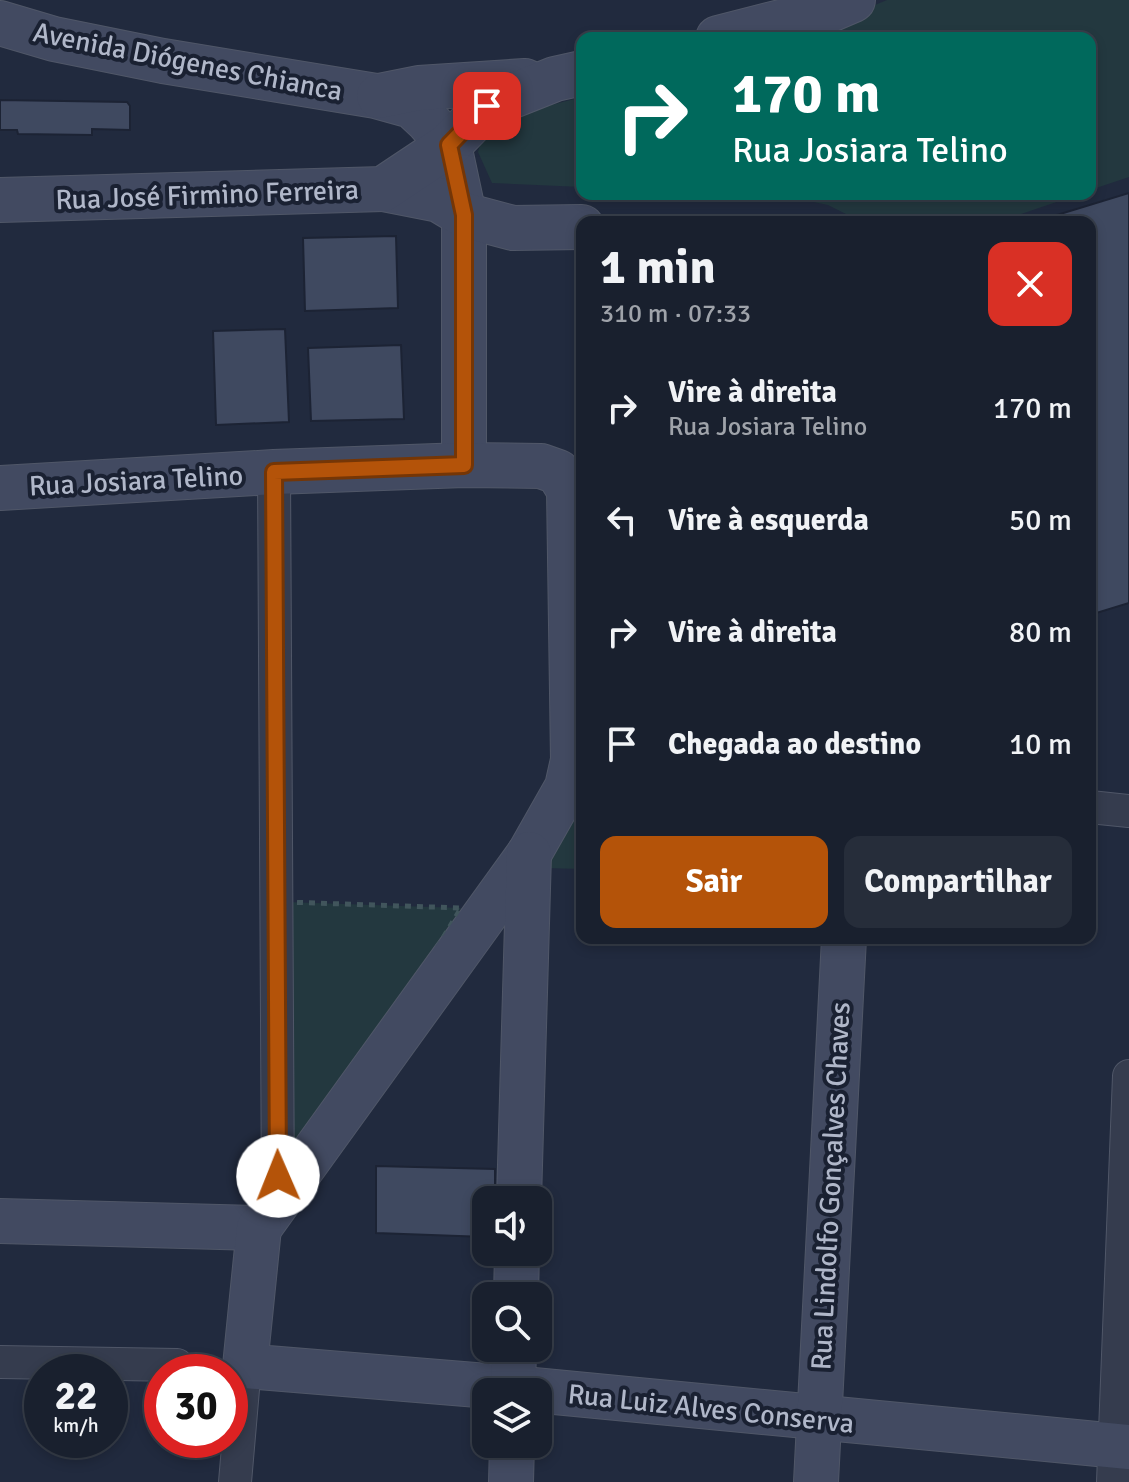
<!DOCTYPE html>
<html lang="pt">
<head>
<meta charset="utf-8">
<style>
	body { margin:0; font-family:Signika,sans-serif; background:#262d3a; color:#f1f3f6; height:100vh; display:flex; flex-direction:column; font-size:30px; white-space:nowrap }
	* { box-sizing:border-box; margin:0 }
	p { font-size:26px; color:#9fa3aa }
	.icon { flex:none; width:44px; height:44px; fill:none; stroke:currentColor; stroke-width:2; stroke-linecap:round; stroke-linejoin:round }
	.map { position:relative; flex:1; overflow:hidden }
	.sheet { position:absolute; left:576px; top:216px; width:520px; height:728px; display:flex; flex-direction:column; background:#19202e; border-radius:16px; box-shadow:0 4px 12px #0003,0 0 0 2px #373e4a }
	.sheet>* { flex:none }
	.banner { position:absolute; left:576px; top:32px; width:520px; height:168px; border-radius:16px; box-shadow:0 4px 12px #0003,0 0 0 2px #373e4a; background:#00695c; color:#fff; overflow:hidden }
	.tools { position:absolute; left:472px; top:1186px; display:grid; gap:16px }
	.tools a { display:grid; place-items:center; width:80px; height:80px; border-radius:16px; background:#19202e; box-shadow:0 4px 12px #0003,0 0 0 2px #373e4a; font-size:40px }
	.speed { position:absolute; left:24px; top:1354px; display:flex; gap:16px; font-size:40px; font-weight:700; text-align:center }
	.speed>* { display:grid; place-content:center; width:104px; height:104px; border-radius:50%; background:#19202e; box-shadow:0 4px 12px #0003,0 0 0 2px #373e4a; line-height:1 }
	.speed small { font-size:20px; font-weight:400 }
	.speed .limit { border:12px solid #d22; background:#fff; color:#111 }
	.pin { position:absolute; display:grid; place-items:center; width:68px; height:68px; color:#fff; margin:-34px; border-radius:16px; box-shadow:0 4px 12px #0006 }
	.me { position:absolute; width:88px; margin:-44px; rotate:359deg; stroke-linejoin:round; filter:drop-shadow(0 0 6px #0008) }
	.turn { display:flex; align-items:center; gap:28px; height:168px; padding:0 24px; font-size:36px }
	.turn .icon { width:104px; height:104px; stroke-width:2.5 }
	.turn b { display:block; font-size:56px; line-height:68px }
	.round { display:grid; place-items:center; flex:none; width:84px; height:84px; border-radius:16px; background:#262d3a }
	.head { display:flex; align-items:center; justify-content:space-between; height:136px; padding:0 24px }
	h1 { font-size:48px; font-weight:800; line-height:60px }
	.action { display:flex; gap:16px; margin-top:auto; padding:16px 24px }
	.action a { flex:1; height:92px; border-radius:16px; background:#b45309; color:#fff; font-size:32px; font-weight:800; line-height:92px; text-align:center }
	.action a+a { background:#262d3a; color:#f1f3f6 }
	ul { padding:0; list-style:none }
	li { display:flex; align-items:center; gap:24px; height:112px; padding:0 24px }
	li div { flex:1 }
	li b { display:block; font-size:30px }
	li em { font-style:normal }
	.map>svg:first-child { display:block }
	.green { fill:#23383f }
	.building { fill:#3f4960; stroke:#1c2334; stroke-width:2 }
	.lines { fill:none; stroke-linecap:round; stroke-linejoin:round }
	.street-casing { stroke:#505768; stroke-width:34 }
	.secondary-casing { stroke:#505768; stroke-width:46 }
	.path { stroke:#41555c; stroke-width:5; stroke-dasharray:6 6; stroke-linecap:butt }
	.street { stroke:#353c4e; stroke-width:32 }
	.secondary { stroke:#424a61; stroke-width:44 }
	.route-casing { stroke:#753606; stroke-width:20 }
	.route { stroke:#b45309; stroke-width:14 }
	.labels { text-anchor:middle; stroke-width:8; stroke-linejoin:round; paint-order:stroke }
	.street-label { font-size:28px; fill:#b0b7c9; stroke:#1a2132 }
</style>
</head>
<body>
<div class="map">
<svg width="1129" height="1482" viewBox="0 0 1129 1482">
	<rect width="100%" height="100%" fill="#212a3e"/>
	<g class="green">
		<polygon points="887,0 1129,0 1129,177 1090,190 1090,38 796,38"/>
		<polygon points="582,97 582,187 492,183 478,152 486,122"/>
		<polygon points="775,194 1080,194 998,222 862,222 828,205"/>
		<polygon points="582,787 582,869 545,868"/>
		<polygon points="285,902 461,908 384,1036 290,1163"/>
	</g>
	<g class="building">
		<polygon points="0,100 127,102 130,106 130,130 92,129 92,135 18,134 17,130 0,130"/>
		<polygon points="1129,193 1129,603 1090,615 1090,222 1034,222"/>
		<polygon points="396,236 398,308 305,311 303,238"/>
		<polygon points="285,329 289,422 216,425 213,331"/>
		<polygon points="401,345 404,419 311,421 308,348"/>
		<polygon points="376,1166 495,1169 495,1200 486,1200 486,1237 376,1233"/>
	</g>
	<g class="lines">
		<defs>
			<g id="street">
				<polyline points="274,472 278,1203"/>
				<polyline points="1090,807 1129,811"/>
				<polyline points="0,1362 177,1365"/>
				<polyline points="235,1482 245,1366"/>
				<polyline points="1113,1482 1129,1076"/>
			</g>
			<g id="secondary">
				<polyline points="0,23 54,39 163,61 376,96 412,106 428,121 449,145 464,215 464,465"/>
				<polyline points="718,38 832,9 853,0"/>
				<polyline points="379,96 419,88 525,81"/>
				<polyline points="383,189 439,200 464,215 513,228 582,227"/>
				<polyline points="0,200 383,189 449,145 487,106 555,79 582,73"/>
				<polyline points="0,488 274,472 464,465 541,466 558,472 569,490 573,760 567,787 529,854 259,1228"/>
				<polyline points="519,1200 529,854"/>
				<polyline points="0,1221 259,1228"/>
				<polyline points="259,1228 245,1366 513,1388 1129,1447"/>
				<polyline points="516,1296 517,1252"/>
				<polyline points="513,1392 514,1348"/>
				<polyline points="511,1482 512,1444"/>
				<polyline points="816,1482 844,938"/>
			</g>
		</defs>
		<use href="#street" class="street-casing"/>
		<use href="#secondary" class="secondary-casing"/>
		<polygon class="path" points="285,902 461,908 384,1036 290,1163"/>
		<use href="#street" class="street"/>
		<use href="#secondary" class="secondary"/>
	</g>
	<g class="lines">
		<defs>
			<polyline id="route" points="278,1176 274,472 464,465 464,215 449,145 487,106"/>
		</defs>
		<use href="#route" class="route-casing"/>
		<use href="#route" class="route"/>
	</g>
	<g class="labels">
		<g class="street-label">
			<text transform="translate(188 61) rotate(11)" y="10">Avenida Diógenes Chianca</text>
			<text transform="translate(207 194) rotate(-2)" y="10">Rua José Firmino Ferreira</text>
			<text transform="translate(136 480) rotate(-3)" y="10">Rua Josiara Telino</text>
			<text transform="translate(830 1186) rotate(-87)" y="10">Rua Lindolfo Gonçalves Chaves</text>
			<text transform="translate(711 1408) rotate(6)" y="10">Rua Luiz Alves Conserva</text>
		</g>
	</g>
</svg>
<div class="tools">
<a><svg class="icon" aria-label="sound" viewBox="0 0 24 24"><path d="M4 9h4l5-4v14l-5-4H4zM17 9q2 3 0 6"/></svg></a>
<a><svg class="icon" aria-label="search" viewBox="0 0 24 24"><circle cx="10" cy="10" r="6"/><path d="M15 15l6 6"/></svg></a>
<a><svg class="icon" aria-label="layers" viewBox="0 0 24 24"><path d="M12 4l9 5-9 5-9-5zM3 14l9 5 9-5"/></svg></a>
</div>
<div class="speed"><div>22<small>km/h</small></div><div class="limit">30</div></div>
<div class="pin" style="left:487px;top:106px;background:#d93025"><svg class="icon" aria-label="arrive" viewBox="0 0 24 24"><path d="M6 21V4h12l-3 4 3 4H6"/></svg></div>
<svg class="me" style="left:278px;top:1176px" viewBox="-20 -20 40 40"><circle r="19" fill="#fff"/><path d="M0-13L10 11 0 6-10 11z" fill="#b45309"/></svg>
<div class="banner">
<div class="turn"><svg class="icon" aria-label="right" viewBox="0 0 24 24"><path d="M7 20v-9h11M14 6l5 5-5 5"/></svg><div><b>170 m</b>Rua Josiara Telino</div></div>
</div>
<section class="sheet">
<div class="head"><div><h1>1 min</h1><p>310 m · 07:33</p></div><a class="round" style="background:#d93025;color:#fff"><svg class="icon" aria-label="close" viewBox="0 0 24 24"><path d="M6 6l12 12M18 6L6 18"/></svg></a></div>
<ul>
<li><svg class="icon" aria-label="right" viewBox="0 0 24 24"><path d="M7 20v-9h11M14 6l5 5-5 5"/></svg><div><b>Vire à direita</b><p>Rua Josiara Telino</p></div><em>170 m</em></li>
<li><svg class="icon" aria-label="left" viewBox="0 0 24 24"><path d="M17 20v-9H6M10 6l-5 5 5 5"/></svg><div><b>Vire à esquerda</b></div><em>50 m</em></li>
<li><svg class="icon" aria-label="right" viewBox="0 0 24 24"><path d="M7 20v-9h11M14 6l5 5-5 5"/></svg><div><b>Vire à direita</b></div><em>80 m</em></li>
<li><svg class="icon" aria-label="arrive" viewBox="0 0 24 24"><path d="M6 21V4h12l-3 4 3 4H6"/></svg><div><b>Chegada ao destino</b></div><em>10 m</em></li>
</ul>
<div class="action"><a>Sair</a><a>Compartilhar</a></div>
</section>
</div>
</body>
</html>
